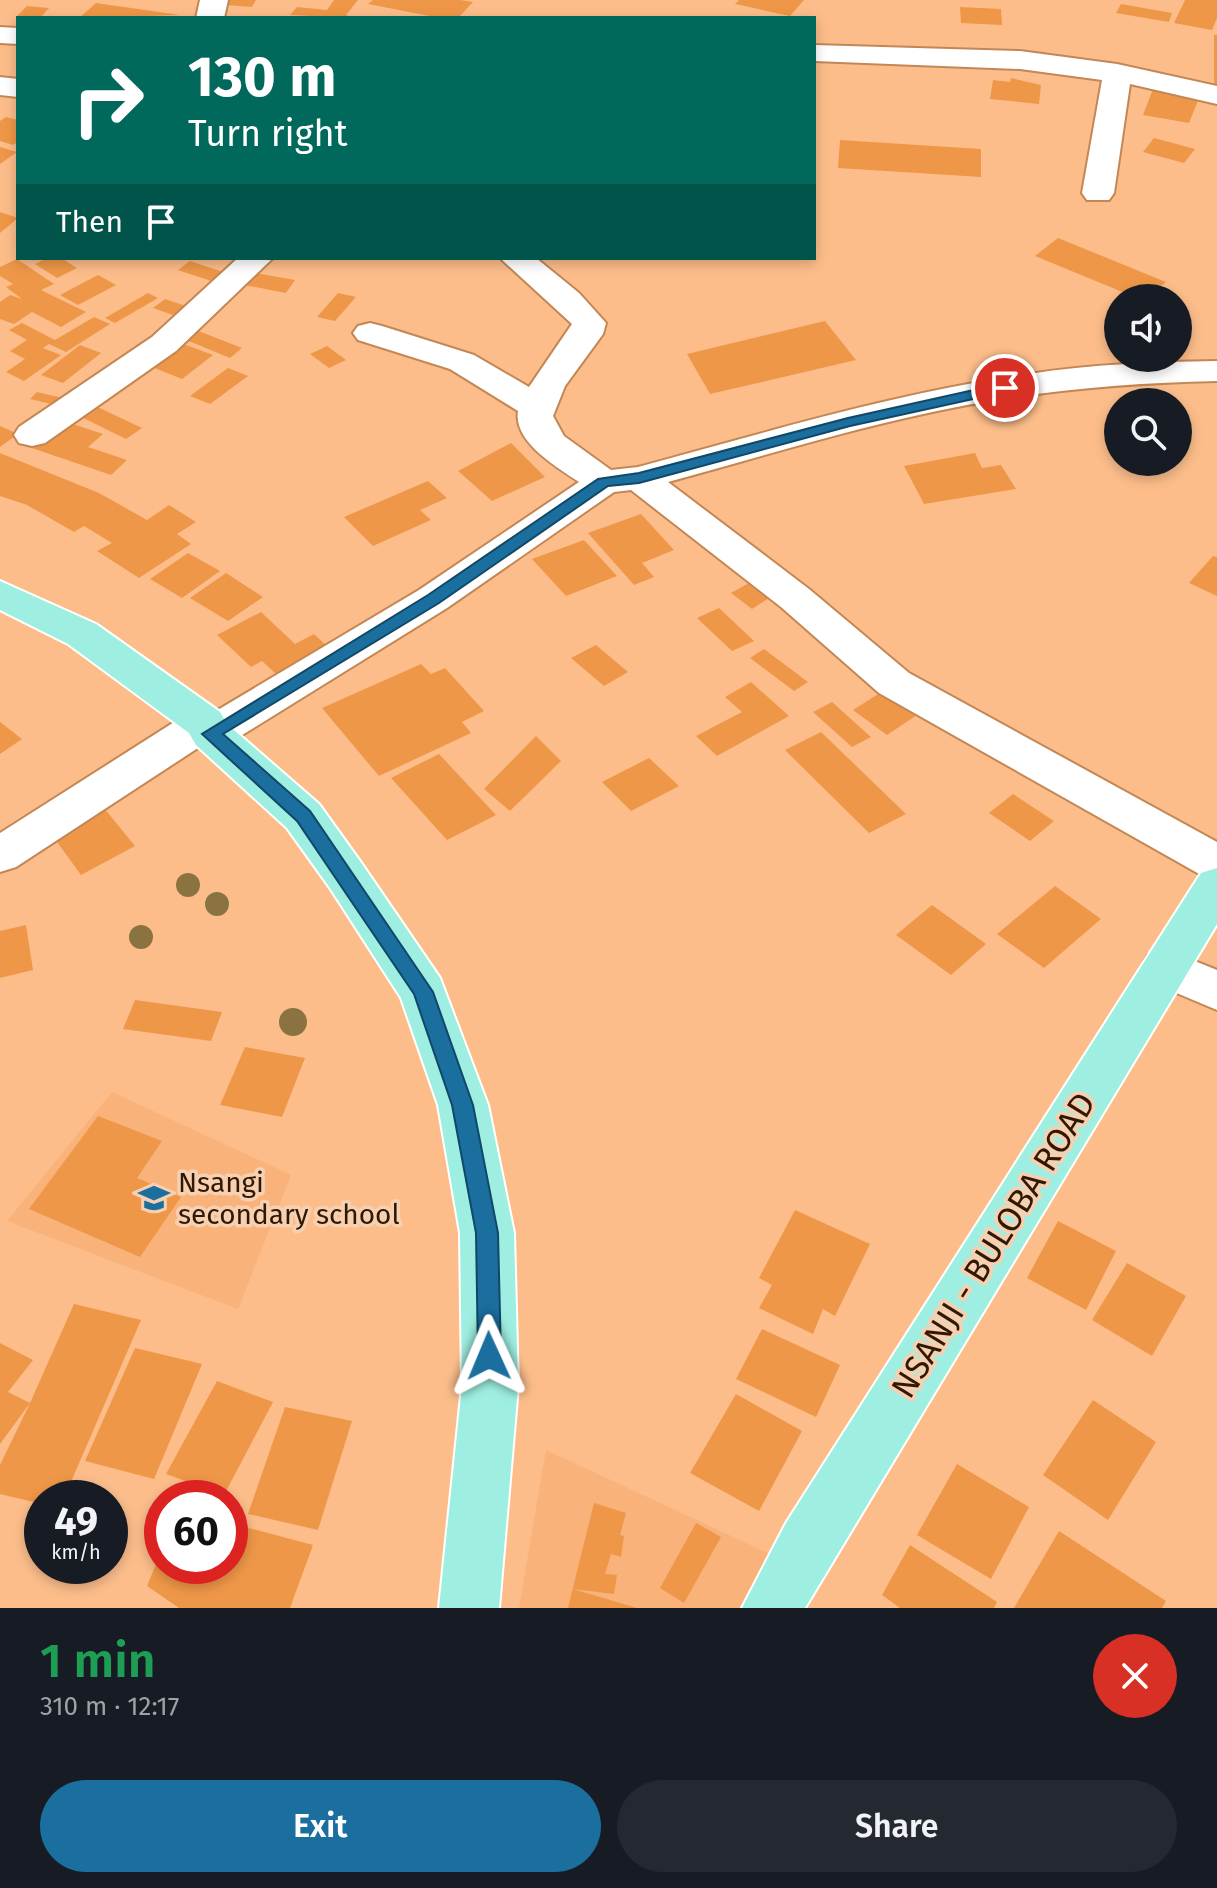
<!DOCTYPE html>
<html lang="en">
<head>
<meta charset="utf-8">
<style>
	body { margin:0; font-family:"Fira Sans",sans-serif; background:#242831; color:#f1f3f6; height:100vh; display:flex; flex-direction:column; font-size:30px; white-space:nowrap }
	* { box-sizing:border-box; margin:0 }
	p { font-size:26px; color:#9ea1a6 }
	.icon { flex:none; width:44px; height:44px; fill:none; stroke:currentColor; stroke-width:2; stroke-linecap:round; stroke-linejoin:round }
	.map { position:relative; height:1608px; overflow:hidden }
	.panel { display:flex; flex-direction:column; background:#171b24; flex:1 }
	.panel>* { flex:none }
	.guide { position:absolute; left:16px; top:16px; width:800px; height:244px; border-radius:0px; box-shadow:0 4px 12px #0003; background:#00695c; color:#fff; overflow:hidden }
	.fabs { position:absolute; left:1104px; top:284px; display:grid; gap:16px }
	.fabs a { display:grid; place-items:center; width:88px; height:88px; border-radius:50%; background:#171b24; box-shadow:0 4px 12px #0003; font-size:40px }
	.speed { position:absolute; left:24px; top:1480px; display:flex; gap:16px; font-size:40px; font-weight:700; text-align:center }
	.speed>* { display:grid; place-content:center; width:104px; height:104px; border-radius:50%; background:#171b24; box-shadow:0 4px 12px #0003; line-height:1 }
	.speed small { font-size:20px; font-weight:400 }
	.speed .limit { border:12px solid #d22; background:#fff; color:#111 }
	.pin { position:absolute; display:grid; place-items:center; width:68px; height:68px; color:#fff; margin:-34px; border:4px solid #fff; border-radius:50%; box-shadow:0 2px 8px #0007 }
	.me { position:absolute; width:88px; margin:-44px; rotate:359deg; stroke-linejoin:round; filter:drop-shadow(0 0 6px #0008) }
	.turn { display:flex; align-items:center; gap:28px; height:168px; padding:0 40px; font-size:36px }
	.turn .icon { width:104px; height:104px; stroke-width:2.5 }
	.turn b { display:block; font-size:56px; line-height:68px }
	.then { display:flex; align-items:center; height:76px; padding:0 40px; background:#0003; gap:16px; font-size:30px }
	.round { display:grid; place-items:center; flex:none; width:84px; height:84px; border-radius:42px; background:#242831 }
	.headline { display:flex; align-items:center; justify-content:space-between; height:136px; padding:0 40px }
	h1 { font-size:48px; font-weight:600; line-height:60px; color:#1e9e55 }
	.cta { display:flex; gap:16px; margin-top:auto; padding:16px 40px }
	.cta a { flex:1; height:92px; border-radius:48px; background:#1a6f9f; color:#fff; font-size:32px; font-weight:600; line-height:92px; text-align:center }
	.cta a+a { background:#242831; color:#f1f3f6 }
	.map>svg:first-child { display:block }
	.built { fill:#f8b27a }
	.building { fill:#ef9748 }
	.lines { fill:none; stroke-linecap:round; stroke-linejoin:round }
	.minor-casing { stroke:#c38755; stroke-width:4 }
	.major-casing { stroke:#fff; stroke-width:4 }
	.minor { fill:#fff; fill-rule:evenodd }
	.major { fill:#9eefe1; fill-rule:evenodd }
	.tree { fill:#8b7341 }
	.route { fill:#1a6f9f; stroke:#114867; stroke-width:2 }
	.labels { text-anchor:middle; stroke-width:7; stroke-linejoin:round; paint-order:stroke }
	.poi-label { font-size:28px; fill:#301904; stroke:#f7d0b2; text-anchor:start }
	.near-street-label { font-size:34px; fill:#301904; stroke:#f7d0b2 }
</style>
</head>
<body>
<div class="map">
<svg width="1217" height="1608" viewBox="0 0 1217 1608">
	<rect width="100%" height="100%" fill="#fcbd8a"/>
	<g class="built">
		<polygon points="112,1092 291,1175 238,1309 7,1221"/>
		<polygon points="546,1450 774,1556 749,1608 519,1608"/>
	</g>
	<g class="building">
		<polygon points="214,0 256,0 252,7 212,4"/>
		<polygon points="334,0 358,0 346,15 354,18 290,15 297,7 327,10"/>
		<polygon points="373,0 460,0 473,2 458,18 440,18 368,4"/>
		<polygon points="739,0 804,0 790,16 735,4"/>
		<polygon points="1185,0 1217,0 1217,18 1212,30 1174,23"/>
		<polygon points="96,3 180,15 79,18"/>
		<polygon points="1121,4 1172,13 1169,22 1116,13"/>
		<polygon points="27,6 49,8 40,18 16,17"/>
		<polygon points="960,7 1001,9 1002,25 961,23"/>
		<rect x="1214" y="35" width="3" height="58"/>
		<polygon points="1011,78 1041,85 1039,104 990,99 993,80 1010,82"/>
		<polygon points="1153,89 1199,98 1189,123 1143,115"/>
		<polygon points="6,117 18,120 18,142 13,145 0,141 0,121"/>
		<polygon points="1154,138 1195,149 1184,163 1143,152"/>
		<polygon points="840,140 981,149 981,177 838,168"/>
		<polygon points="0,147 17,152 0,164"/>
		<polygon points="0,212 18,218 0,233"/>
		<polygon points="1058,238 1166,282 1146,298 1137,298 1035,256"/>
		<polygon points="47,258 61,258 77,268 57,278 35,264"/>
		<polygon points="17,259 54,284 41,290 86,312 61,327 32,312 14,324 0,319 0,302 10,295 22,299 6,287 13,284 0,276 0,267"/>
		<polygon points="190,261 223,272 211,281 178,270"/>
		<polygon points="249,272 295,280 286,293 239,284"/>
		<polygon points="98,275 116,285 78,305 60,295"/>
		<polygon points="148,293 158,298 115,323 105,318"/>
		<polygon points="338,293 356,297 335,321 317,317"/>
		<polygon points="165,299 186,306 173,315 153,308"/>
		<polygon points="94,317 110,324 66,352 49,344 43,348 61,355 24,381 6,372 25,359 10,351 27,340 9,330 22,323 55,340"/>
		<polygon points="825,321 856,360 710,394 687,354"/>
		<polygon points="191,328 242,348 230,358 179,337"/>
		<polygon points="173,340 213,355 182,379 142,363"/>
		<polygon points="80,345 101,353 63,383 41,375"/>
		<polygon points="327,346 346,360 329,368 310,354"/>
		<polygon points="228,368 248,376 210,404 190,396"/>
		<polygon points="37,392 67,399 59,406 30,399"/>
		<polygon points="87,402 142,428 126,439 73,413"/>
		<polygon points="58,419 103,434 88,447 127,460 111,475 26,446"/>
		<polygon points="0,426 18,434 0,447"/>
		<polygon points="511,443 545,477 492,501 458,471"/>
		<polygon points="0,453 99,493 147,520 169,505 196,522 177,534 191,544 139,578 97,551 112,543 84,526 74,532 27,505 0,496"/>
		<polygon points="975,453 982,468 1001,465 1016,489 924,504 904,466"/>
		<polygon points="428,481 447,498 420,510 431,520 373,546 344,517"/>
		<polygon points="641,514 674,550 642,563 654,577 634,585 588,533"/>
		<polygon points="584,540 617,576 566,596 532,559"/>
		<polygon points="188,553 220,571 182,598 150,579"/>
		<polygon points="1213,556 1217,557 1217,596 1189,583"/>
		<polygon points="226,573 263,597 228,621 190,598"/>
		<polygon points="749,583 769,598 752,609 731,593"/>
		<polygon points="719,608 754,641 732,651 697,618"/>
		<polygon points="261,612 295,644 314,634 329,648 287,684 262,661 251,667 217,635"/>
		<polygon points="596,645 628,672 604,686 571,658"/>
		<polygon points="764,649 808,682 794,691 750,658"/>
		<polygon points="421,664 431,674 445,668 484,711 462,722 471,733 379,776 322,708"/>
		<polygon points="751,682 789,716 717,756 696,736 742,712 725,697"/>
		<polygon points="883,691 917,715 887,735 853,710"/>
		<polygon points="832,702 871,737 852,747 813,712"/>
		<polygon points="0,722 22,739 0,754"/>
		<polygon points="821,732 906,814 869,833 785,750"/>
		<polygon points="536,736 561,761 510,811 484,789"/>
		<polygon points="439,754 496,815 447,840 391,778"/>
		<polygon points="649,758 679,786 631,811 602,782"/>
		<polygon points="1013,794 1054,821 1030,841 989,813"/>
		<polygon points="100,803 135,846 81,875 52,835"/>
		<polygon points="1055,886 1101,919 1044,968 997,934"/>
		<polygon points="932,905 986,944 951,975 896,935"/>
		<polygon points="26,925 33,970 0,978 0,931"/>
		<polygon points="135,1000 222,1012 211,1041 123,1029"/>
		<polygon points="245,1047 305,1058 282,1117 220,1105"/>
		<polygon points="98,1116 162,1141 137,1178 181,1197 140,1257 29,1209"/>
		<polygon points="795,1210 870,1244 835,1316 823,1309 813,1334 759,1308 772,1285 759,1278"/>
		<polygon points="1058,1221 1116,1251 1086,1310 1027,1278"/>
		<polygon points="1127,1263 1186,1296 1152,1356 1092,1320"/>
		<polygon points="74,1304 141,1320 64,1498 42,1498 42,1504 0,1494 0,1465 30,1403 0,1444 0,1343 33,1360 8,1392 30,1403"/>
		<polygon points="762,1329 840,1365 816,1417 736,1379"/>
		<polygon points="135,1348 202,1364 154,1479 85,1461"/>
		<polygon points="217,1381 273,1402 224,1495 166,1474"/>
		<polygon points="736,1394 802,1431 759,1511 690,1473"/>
		<polygon points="1093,1400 1156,1442 1108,1520 1043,1475"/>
		<polygon points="285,1407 352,1421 318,1530 248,1514"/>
		<polygon points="957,1464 1029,1507 991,1579 917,1535"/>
		<polygon points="594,1503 626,1513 620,1535 624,1536 621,1557 611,1554 605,1574 617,1575 614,1594 573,1589 637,1608 568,1608"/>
		<polygon points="230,1523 313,1545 290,1608 179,1608 147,1586 162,1550 162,1566 230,1566"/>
		<polygon points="696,1523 721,1537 684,1603 660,1588"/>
		<polygon points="1059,1531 1166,1601 1162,1608 1014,1608"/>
		<polygon points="910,1545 997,1602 994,1608 900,1608 882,1595"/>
	</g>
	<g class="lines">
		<defs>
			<g id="minor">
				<polygon points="200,0 228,0 224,18 196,18"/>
				<polygon points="0,27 18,28 18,44 0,43"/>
				<polygon points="814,45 1020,51 1117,64 1217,86 1217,104 1130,84 1114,193 1109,200 1087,200 1082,193 1102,80 1020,69 814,61"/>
				<polygon points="0,77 18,79 18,97 0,95"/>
				<polygon points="238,258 273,258 176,351 45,443 32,446 19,443 14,435 19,427 152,337"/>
				<path d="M500,258H536L579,293L606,323L603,334L565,386L553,416L564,436L611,470L638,467C767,432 896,393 1029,374C1091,364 1154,362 1217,361V381C1129,383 1043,390 957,407C859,426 764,456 668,482L809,589L909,673L1217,842V880L1201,875L879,693L781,607L631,490L614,492L447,608L226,745L211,749L201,746L16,867L0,872V833L190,712L205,708L216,711L419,590L579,482C557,467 513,442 518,411L450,369L358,340L353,333L358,326L370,323L382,326L474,355L529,387L572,324Z"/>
				<polygon points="1165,949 1217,970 1217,1010 1148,981 1141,968 1148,955"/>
			</g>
			<g id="major">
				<polygon points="0,581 96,624 220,712 227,724 319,804 362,864 440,978 488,1105 514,1233 518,1386 499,1608 439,1608 462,1386 460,1233 438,1105 401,998 330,888 287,828 196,745 189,733 68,644 0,610"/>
				<polygon points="1217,868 1217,924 805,1608 742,1608 786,1523 1201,873"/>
			</g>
		</defs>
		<use href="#minor" class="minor-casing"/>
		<use href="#major" class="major-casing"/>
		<use href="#minor" class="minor"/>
		<use href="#major" class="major"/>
	</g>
	<g class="tree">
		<circle cx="188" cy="885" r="12"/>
		<circle cx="217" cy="904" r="12"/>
		<circle cx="141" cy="937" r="12"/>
		<circle cx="293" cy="1022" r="14"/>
	</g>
	<polygon class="route" points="1005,383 1010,385 1010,391 850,426 639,483 608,486 439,603 223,734 310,811 433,992 473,1105 498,1233 501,1356 498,1363 489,1366 481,1363 478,1356 476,1233 452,1105 414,994 297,821 202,734 428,595 598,479 639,473 848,418"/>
	<defs>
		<symbol id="school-bare" viewBox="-9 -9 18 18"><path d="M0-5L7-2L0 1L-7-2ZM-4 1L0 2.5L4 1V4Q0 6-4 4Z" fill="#1a6f9f" stroke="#f7d0b2" stroke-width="2.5" paint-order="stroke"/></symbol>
	</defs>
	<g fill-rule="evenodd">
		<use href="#school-bare" x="132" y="1176" width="44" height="44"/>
	</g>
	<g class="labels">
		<g class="poi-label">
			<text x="178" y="1192">Nsangi<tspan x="178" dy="32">secondary school</tspan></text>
		</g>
		<g class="near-street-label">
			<text transform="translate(993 1245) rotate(-58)" y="12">NSANJI - BULOBA ROAD</text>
		</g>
	</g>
</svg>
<div class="fabs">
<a><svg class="icon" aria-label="sound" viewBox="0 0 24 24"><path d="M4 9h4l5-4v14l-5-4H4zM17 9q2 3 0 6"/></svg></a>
<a><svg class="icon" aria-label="search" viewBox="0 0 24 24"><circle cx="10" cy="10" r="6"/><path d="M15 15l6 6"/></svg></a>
</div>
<div class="speed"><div>49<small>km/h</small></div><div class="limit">60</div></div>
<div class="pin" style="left:1005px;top:388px;background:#d93025"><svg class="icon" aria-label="arrive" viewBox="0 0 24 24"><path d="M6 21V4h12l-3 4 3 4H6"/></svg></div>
<svg class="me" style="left:489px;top:1356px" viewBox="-20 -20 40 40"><path d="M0-17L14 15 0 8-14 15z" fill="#1a6f9f" stroke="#fff" stroke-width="4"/></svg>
<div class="guide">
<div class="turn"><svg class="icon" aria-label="right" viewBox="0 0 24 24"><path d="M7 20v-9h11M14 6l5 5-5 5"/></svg><div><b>130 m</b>Turn right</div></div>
<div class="then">Then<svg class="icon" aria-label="arrive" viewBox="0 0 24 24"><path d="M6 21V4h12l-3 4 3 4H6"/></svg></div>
</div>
</div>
<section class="panel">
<div class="headline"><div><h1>1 min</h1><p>310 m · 12:17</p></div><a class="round" style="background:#d93025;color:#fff"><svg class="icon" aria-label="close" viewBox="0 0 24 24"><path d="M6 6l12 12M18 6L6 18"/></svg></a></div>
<div class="cta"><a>Exit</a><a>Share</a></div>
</section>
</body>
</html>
